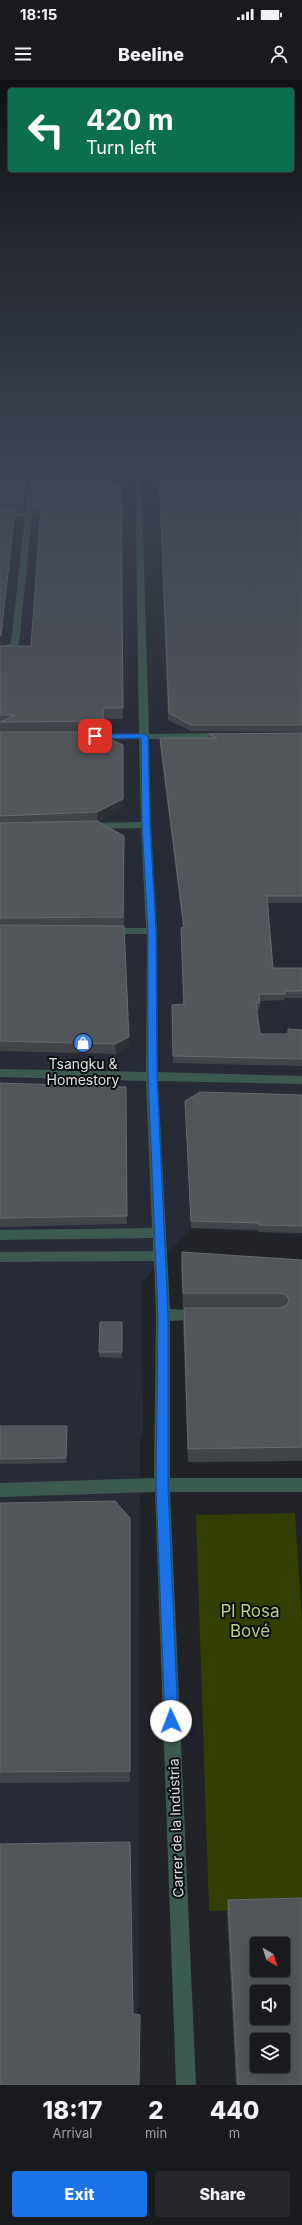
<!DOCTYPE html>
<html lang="en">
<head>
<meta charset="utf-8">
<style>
	body { margin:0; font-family:Inter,sans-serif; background:#26272b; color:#f1f3f6; height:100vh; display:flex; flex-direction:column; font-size:15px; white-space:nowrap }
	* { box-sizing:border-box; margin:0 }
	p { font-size:13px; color:#9fa1a4 }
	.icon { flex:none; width:22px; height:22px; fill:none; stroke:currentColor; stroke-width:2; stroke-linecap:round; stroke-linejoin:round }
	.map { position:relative; height:2005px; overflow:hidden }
	.side { display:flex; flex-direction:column; background:#191a1e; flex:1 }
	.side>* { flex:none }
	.banner { position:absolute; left:8px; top:8px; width:286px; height:84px; border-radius:4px; box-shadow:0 4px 16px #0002,0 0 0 1px #37383c; background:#0b6e4f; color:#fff; overflow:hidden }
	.needle { width:26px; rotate:141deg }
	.controls { position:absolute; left:250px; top:1857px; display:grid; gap:8px }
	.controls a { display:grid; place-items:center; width:40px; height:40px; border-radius:4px; background:#191a1e; box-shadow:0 4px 16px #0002,0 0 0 1px #37383c; font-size:20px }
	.pin { position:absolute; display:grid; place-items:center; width:34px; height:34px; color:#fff; margin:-17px; border-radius:8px; box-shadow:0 2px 6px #0006 }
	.me { position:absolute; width:44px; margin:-22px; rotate:358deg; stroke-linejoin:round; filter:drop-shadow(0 0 3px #0008) }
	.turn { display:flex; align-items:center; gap:14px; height:84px; padding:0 12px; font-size:18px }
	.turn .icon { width:52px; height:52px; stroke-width:2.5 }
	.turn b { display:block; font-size:28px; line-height:34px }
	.eta { display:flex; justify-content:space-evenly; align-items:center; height:68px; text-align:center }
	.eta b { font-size:24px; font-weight:800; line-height:28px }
	.cta { display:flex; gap:8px; margin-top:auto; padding:8px 12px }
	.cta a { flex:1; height:46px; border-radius:4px; background:#1a73e8; color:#fff; font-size:16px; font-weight:800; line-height:46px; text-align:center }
	.cta a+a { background:#26272b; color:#f1f3f6 }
	.status { display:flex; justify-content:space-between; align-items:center; height:28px; padding:0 20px; background:#191a1e; direction:ltr }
	.status svg { height:11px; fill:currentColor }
	header { display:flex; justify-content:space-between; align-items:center; height:52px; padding:0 12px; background:#191a1e; font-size:18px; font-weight:800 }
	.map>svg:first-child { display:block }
	.built { fill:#272b35 }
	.green { fill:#323f01 }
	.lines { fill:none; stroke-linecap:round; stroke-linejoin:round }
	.minor { fill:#3d5a50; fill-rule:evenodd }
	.wall { fill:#414449 }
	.shaded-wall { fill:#2d3035 }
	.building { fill:#525559; stroke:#686a6f; fill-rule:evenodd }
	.route { fill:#1a73e8; stroke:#114b97 }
	.labels { text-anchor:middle; stroke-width:4; stroke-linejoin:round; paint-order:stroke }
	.poi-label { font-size:14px; fill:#dfe0e4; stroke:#0b0c0e }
	.street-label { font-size:14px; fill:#dfe0e4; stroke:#0b0c0e }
	.near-park-label { font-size:17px; fill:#bad27d; stroke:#0b0c0e }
</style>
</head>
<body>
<div class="status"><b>18:15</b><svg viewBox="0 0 49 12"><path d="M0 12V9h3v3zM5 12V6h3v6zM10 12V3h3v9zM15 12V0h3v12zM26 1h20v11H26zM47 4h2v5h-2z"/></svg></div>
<header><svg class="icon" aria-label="menu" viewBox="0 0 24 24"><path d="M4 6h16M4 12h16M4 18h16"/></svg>Beeline<svg class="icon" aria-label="person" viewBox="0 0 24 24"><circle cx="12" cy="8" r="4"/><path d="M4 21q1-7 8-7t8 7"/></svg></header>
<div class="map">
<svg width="302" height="2005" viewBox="0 0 302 2005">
	<rect width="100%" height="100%" fill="#212328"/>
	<polygon class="built" points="0,387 302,387 302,1155 191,1148 141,1203 143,1352 140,1357 138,2005 0,2005"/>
	<polygon class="green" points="295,1433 302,1543 302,1829 209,1831 196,1435"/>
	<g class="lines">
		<g class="minor">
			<polygon points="31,387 37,387 19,564 0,574 0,568 11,563 25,437 0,437 0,433 25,433"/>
			<polygon points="135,387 141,387 149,654 225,653 230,656 225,659 149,659 151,745 157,851 158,992 302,996 302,1004 158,1001 170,1229 205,1231 207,1235 205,1239 170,1241 170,1398 302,1398 302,1412 170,1412 196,2005 176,2005 155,1412 0,1417 0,1403 154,1398 156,1235 154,1181 0,1182 0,1172 153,1171 153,1158 0,1160 0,1150 152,1148 146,1001 0,997 0,989 146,992 147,854 108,854 103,851 108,848 146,848 141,748 89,749 84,746 89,743 141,742 139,659 87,660 82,657 87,654 139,654"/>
		</g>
	</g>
	<g class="wall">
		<polygon points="0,387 29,387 24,432 15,432 15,438 1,566 31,566 40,438 33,437 33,428 110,404 121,404 123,639 103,639 103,656 124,728 98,741 124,756 124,846 129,967 116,974 0,971"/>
		<polygon points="302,387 302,652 191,651 168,640 159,397 173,392"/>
		<polygon points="302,653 302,823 267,823 273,888 302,888 302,918 284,918 284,920 260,921 259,930 257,930 260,954 288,954 302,950 302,986 173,983 172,925 183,924 181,855 181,848 183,847 160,665 160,658 208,658 208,654"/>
		<polygon points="0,1003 126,1007 127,1144 0,1147"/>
		<polygon points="302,1015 302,1153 258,1152 258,1150 191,1148 185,1021"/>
		<polygon points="182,1172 302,1180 302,1381 188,1382 183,1242 184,1228 280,1228 183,1228 181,1186"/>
		<polygon points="122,1242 122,1278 99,1277 99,1272"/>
		<polygon points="0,1346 67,1346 67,1383 0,1384"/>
		<polygon points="0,1423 130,1438 130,1702 0,1703"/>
		<polygon points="228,1820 302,2005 236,2005 227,1830"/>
	</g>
	<g class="shaded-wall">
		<polygon points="28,387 29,387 24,432 23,422"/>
		<polygon points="15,429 15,438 1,566 0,567 0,556"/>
		<polygon points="123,665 124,728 97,741 97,732"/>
		<polygon points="129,957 129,967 116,974 115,964"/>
		<polygon points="67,1346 68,1351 67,1383 66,1378"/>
		<polygon points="130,1438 131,1452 130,1702"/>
	</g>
	<g class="building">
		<polygon points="0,387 28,387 23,422 0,423"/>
		<polygon points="37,387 109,387 109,404 121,404 123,628 103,628 103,641 0,642 15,635 0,635 0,566 31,566 41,429 33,428"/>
		<polygon points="175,387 302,387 302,645 191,645 169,633 159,391 173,392"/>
		<polygon points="0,429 15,429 1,555 0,556"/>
		<polygon points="0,652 103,652 103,656 123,665 123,719 97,732 0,736"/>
		<polygon points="302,653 302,816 267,816 273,888 302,888 302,911 285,911 285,914 259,914 260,923 256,923 260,954 288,954 288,949 302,950 302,979 173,976 172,925 184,924 181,848 184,847 160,658 217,658 208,654"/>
		<polygon points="97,741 124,756 123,837 0,838 0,743"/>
		<polygon points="0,845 124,846 129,957 115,964 0,961"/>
		<polygon points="0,1003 126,1007 127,1136 0,1138"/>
		<polygon points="200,1012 302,1015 302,1146 259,1145 259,1143 191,1141 185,1021"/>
		<polygon points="182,1172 302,1180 302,1367 188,1369 184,1228 281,1228 287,1225 289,1220 286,1215 280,1213 183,1213"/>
		<polygon points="100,1242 122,1242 122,1272 99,1272"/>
		<polygon points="0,1346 67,1346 66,1378 0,1379"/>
		<polygon points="115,1421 130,1438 130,1691 0,1692 0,1423"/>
		<polygon points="130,1762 133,1934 140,1935 139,2005 0,2005 0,1764"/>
		<path d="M302,1818V2005H238L228,1820ZM257,1864H283V1890H257ZM257,1912H283V1938H257ZM257,1960H283V1986H257Z"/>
	</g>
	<linearGradient id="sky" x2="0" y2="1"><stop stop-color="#121316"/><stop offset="0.58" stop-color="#3d4553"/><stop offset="1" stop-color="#3d4553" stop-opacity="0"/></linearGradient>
	<rect width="302" height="668" fill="url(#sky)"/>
	<polygon class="route" points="144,654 148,656 150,745 156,851 157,995 168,1235 168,1406 178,1641 176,1646 171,1647 167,1646 165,1641 156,1406 158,1235 148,995 148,851 142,745 141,658 95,659 92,656 95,654"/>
	<defs>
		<symbol id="shop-disc" viewBox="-11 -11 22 22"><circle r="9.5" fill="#3f7fe0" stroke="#0b0c0e"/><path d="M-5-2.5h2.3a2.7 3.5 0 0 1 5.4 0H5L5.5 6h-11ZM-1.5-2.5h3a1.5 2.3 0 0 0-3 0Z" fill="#fff"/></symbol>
	</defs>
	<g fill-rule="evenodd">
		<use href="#shop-disc" x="72" y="952" width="22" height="22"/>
	</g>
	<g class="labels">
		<g class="poi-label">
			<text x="83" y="989">Tsangku &amp;<tspan x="83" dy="16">Homestory</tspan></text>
		</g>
		<g class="street-label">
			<text transform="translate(176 1748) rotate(-92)" y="5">Carrer de la Indústria</text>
		</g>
		<g class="near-park-label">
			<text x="250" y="1537">Pl Rosa<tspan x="250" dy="20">Bové</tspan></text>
		</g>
	</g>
</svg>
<div class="controls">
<a><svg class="needle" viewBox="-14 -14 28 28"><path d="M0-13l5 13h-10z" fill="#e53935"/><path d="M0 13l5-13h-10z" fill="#9fa1a4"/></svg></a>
<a><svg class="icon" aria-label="sound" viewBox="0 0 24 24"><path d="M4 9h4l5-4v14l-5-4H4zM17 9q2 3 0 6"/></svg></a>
<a><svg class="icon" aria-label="layers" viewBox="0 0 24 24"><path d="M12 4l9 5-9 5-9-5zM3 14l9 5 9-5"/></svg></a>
</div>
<div class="pin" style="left:95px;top:656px;background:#d93025"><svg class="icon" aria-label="arrive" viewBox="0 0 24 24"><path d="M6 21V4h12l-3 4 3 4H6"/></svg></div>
<svg class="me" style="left:171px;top:1641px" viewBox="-20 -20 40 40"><circle r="19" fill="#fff"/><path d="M0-13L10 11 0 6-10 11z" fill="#1a73e8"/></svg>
<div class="banner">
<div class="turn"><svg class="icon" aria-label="left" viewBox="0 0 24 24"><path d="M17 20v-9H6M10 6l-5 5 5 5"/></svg><div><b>420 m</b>Turn left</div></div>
</div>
</div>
<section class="side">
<div class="eta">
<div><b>18:17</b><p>Arrival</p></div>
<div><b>2</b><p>min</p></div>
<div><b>440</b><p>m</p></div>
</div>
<div class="cta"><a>Exit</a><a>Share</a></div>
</section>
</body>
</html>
